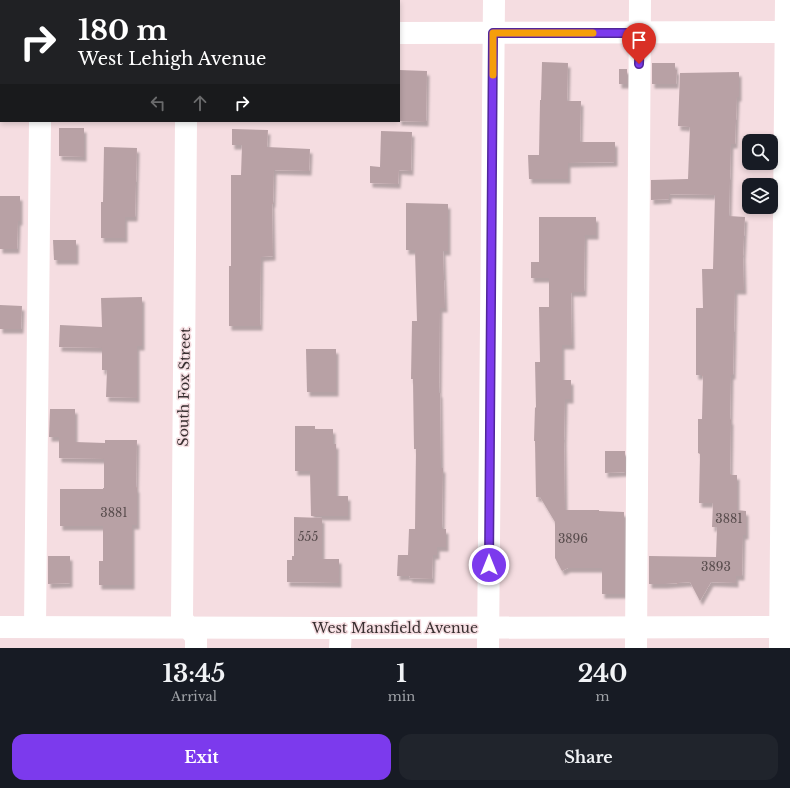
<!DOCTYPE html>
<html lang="en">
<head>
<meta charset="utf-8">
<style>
	body { margin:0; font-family:"Libre Baskerville",serif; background:#20242c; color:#f1f3f6; height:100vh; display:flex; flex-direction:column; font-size:15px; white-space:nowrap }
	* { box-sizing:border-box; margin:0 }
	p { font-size:13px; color:#9ea1a6 }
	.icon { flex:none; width:22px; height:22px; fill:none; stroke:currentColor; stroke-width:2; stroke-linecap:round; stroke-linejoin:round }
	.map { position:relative; height:648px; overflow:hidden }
	.details { display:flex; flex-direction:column; background:#171b24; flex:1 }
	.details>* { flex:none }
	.guide { position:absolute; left:0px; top:0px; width:400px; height:122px; box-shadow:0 2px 6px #0003; background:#202124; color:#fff; overflow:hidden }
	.fabs { position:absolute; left:742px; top:134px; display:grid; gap:8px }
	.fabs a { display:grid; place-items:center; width:36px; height:36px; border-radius:8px; background:#171b24; box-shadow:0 2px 6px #0003; font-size:20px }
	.pin { position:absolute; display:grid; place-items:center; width:34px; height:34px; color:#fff; margin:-41px -17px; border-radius:50% 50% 50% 0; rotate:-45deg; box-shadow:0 0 4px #0007 }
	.pin .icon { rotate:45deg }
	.me { position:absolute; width:44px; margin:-22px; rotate:0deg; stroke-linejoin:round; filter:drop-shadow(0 0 3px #0008) }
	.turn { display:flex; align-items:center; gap:14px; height:84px; padding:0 12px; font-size:18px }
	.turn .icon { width:52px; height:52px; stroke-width:2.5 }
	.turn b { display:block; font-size:28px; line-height:34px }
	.lanes { display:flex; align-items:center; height:38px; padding:0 12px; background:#0003; justify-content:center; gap:20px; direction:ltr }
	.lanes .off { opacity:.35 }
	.eta { display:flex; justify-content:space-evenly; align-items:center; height:68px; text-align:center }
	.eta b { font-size:24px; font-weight:700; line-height:28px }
	.action { display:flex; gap:8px; margin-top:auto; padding:8px 12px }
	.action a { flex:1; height:46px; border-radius:12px; background:#7c3aed; color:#fff; font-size:16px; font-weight:700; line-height:46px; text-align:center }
	.action a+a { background:#20242c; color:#f1f3f6 }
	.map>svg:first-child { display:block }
	.building { fill:#b8a1a5; filter:url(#shadow) }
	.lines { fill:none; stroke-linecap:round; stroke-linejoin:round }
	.minor { stroke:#fff; stroke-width:22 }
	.route-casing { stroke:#51269a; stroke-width:10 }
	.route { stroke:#7c3aed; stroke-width:7 }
	.slow { stroke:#f59e0b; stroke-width:7 }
	.labels { text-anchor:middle; stroke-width:3; stroke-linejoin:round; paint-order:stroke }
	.number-label { font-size:12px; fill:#584c4d }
	.street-label { font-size:14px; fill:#382f30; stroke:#f5dde1 }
</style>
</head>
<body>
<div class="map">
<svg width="790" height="648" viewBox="0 0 790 648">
	<defs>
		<filter id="shadow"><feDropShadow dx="2.5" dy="4.5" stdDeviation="1" flood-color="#0004"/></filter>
	</defs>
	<rect width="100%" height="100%" fill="#f5dde1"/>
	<g class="building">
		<polygon points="542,62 568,63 567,101 581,101 580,142 615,142 615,162 568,163 568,179 529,179 528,155 539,155 540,100 541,100"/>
		<polygon points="652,63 675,63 675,70 677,70 676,84 652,84"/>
		<rect x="619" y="69" width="8" height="15"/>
		<polygon points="399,70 427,71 426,122 399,121"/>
		<polygon points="739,72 739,97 737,97 735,144 731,144 729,216 745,217 743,256 744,290 735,290 733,375 731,375 730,420 731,420 730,475 737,475 737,510 746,511 746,535 743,535 742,576 736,576 736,583 711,582 700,601 690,582 665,584 649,584 649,556 716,557 717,527 712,527 713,503 699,503 700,454 698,453 698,419 702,419 703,375 696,375 696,308 703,308 702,269 713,269 715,195 669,194 669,199 651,200 651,180 688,179 690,127 678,126 680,73"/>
		<polygon points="59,128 84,128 84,157 59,156"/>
		<polygon points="232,129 268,130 267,147 310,149 309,171 274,170 273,203 272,203 273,256 261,257 260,326 229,326 229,266 231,266 231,175 241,175 242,145 232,145"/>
		<polygon points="381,131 412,132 411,171 399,170 398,184 370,183 370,166 380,167"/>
		<polygon points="104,147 137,148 135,217 125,217 125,238 101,238 101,202 103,202"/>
		<polygon points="0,196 20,196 20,221 18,221 17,249 0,249"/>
		<polygon points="406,203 448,204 448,251 443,251 445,308 440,308 439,393 440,393 441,468 443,468 442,529 446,529 446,547 437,547 437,555 433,555 432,579 409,578 410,576 397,576 398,555 408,555 409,529 415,529 416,449 414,449 413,379 411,379 412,321 417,321 415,250 406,250"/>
		<polygon points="539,217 596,217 596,235 585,235 584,292 571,292 572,345 562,345 562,380 571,380 571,399 565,399 564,441 565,510 599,510 599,511 624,512 624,594 602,594 602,568 568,568 562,571 555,558 555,522 540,497 536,497 535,441 534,441 535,407 536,408 535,362 540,362 539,307 549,307 549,278 531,278 531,262 539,262"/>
		<polygon points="53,240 76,240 76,260 54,260"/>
		<polygon points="142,297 142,346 137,346 137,398 106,397 107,370 102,370 102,348 59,347 60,325 102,327 101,298"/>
		<polygon points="0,305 22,306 21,329 0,329"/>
		<polygon points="306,349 336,349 336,392 307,392"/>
		<polygon points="50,409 75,409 75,442 105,443 105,440 137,440 136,488 137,488 137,525 132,525 132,585 99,585 99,561 103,561 103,526 60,526 60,489 103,489 103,488 104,488 104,459 59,458 59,437 49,437"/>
		<polygon points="295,426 315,426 315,429 333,429 333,444 336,444 336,496 348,496 348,516 311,516 310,471 295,471"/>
		<polygon points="605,451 625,451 625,472 605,473"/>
		<polygon points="294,517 322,518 322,559 339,559 339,583 287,582 287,560 292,560 292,556 294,556"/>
		<polygon points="48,556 70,556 70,583 48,584"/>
	</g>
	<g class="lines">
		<g class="minor">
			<polyline points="41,1 41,0"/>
			<polyline points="187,1 187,0"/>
			<polyline points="334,1 334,0"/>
			<polyline points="399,33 790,32"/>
			<polyline points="0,36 1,36"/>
			<polyline points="186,121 182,619 196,637 196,648"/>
			<polyline points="0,627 341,628 790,627"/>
			<polyline points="35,627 40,121"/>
			<polyline points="340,648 341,628"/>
			<polyline points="488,648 494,0"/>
			<polyline points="636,648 640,0"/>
			<polyline points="780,648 786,0"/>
		</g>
	</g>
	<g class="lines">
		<defs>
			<polyline id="route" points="489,565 493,33 640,33 639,64"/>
		</defs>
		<use href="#route" class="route-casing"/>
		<use href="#route" class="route"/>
		<polyline class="slow" points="493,75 493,33 593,33"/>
	</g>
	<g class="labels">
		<g class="number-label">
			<text x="114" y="517">3881</text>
			<text x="729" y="523">3881</text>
			<text x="308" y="541">555</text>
			<text x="573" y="543">3896</text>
			<text x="716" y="571">3893</text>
		</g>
		<g class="street-label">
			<text transform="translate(184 387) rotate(-89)" y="5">South Fox Street</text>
			<text x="395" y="633">West Mansfield Avenue</text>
		</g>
	</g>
</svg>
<div class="fabs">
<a><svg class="icon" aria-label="search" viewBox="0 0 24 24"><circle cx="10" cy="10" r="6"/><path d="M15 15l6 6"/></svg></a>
<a><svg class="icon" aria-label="layers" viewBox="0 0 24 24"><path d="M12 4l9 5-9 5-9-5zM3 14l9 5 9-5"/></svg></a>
</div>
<div class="pin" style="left:639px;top:64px;background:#d93025"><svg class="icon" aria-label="arrive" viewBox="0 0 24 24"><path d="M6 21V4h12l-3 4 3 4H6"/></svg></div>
<svg class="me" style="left:489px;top:565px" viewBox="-20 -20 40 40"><circle r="17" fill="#7c3aed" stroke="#fff" stroke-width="3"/><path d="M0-11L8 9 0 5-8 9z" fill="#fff"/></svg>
<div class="guide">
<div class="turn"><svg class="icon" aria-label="right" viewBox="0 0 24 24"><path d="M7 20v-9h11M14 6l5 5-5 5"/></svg><div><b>180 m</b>West Lehigh Avenue</div></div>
<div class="lanes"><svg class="icon off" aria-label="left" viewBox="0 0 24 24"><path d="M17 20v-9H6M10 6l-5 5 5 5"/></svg><svg class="icon off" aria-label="ahead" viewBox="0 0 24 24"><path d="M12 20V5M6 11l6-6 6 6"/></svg><svg class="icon" aria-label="right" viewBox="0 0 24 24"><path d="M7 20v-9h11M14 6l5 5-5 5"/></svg></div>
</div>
</div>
<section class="details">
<div class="eta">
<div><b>13:45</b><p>Arrival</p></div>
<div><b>1</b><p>min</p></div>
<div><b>240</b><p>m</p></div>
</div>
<div class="action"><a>Exit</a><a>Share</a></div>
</section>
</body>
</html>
